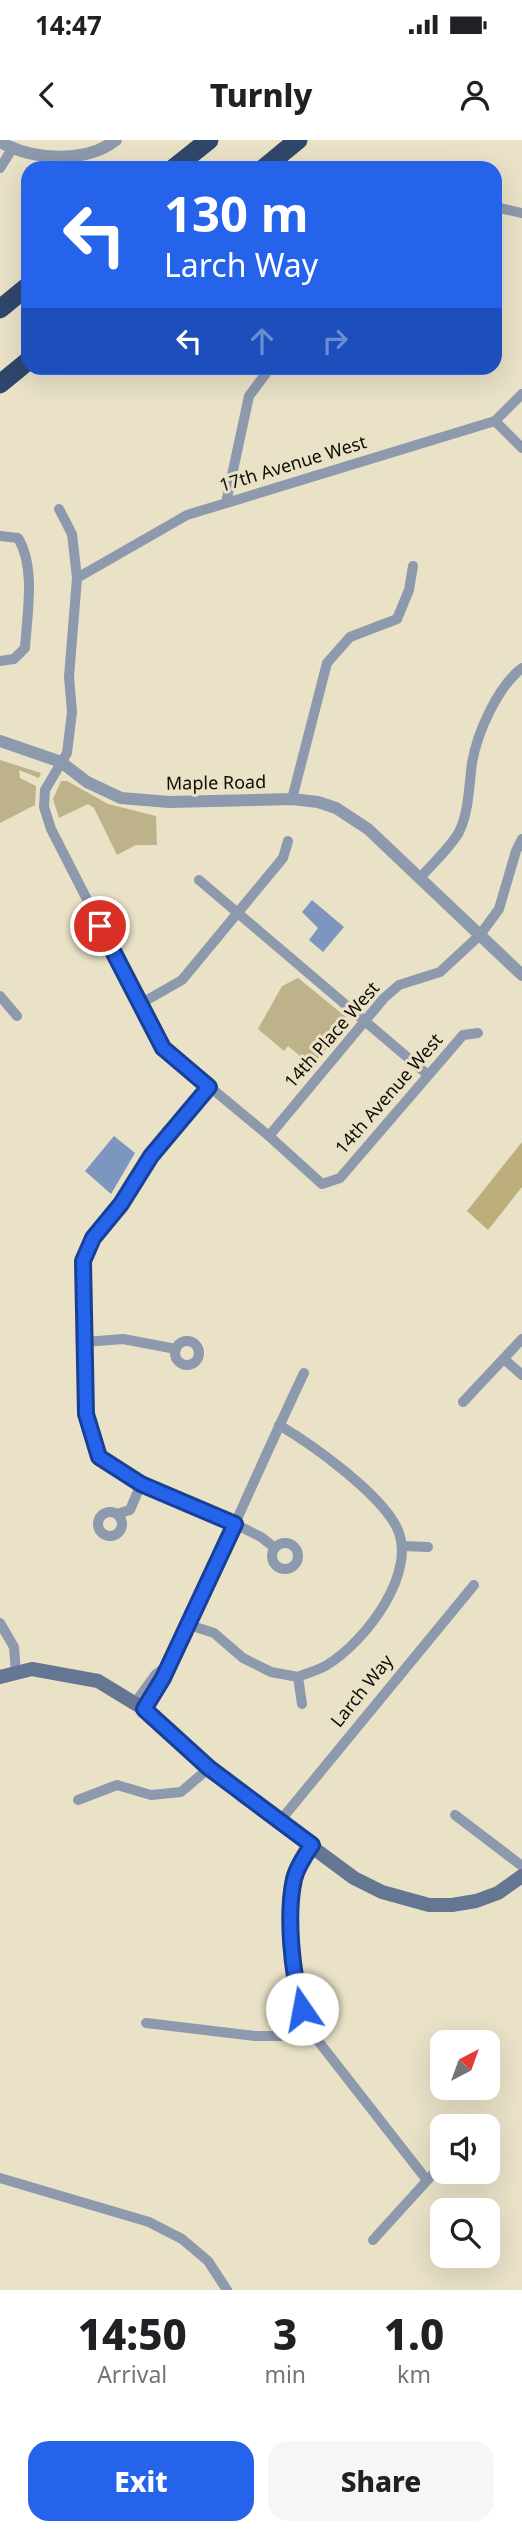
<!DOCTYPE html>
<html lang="en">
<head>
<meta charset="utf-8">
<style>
	body { margin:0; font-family:"Noto Sans",sans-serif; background:#f6f6f6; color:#202124; height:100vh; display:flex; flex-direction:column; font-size:26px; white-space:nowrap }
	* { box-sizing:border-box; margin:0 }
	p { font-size:23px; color:#757577 }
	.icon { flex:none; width:38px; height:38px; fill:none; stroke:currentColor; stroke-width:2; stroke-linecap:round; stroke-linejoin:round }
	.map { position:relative; height:2150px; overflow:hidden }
	.sheet { display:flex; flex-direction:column; background:#fff; flex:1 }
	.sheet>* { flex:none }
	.hud { position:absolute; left:21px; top:21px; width:481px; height:214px; border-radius:21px; box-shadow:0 7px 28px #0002; background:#2563eb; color:#fff; overflow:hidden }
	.needle { width:46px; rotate:41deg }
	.controls { position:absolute; left:430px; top:1890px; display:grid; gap:14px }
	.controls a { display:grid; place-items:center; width:70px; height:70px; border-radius:14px; background:#fff; box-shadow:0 7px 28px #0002; font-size:35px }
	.pin { position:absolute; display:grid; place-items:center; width:60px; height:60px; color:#fff; margin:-30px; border:4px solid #fff; border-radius:50%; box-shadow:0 2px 7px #0007 }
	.me { position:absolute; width:77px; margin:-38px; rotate:348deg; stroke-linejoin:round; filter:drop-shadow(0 0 5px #0008) }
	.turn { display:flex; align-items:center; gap:24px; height:147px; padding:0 28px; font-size:32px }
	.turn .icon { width:91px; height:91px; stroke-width:2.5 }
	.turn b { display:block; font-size:49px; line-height:60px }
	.lanes { display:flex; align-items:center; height:66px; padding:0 28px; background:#0003; justify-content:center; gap:35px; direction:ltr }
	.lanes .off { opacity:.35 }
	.eta { display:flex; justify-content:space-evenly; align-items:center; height:119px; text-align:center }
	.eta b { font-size:42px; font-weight:800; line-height:49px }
	.button { display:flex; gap:14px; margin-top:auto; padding:14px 28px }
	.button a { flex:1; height:80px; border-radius:21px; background:#2563eb; color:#fff; font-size:28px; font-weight:800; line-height:80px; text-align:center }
	.button a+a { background:#f6f6f6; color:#202124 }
	.status { display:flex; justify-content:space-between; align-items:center; height:49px; padding:0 35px; background:#fff; direction:ltr }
	.status svg { height:19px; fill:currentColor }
	header { display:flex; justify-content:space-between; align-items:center; height:91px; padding:0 28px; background:#fff; font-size:32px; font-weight:800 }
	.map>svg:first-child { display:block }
	.green { fill:#bdb289 }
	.forest { fill:#bcaf7c }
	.water { fill:#7c96c0 }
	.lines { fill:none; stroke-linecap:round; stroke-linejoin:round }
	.minor { stroke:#8d99ac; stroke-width:10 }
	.tertiary { stroke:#8d99ac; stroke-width:12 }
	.secondary { stroke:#647691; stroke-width:14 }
	.motorway { stroke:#30476c; stroke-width:19 }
	.route-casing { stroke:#184099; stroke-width:18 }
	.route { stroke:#2563eb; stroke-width:12 }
	.labels { text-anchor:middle; stroke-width:6; stroke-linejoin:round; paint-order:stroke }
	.street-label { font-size:18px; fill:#100d05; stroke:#e9e2c7 }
</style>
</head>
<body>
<div class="status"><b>14:47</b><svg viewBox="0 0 49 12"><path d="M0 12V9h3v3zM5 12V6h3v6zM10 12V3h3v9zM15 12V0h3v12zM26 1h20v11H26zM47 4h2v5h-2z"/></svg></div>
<header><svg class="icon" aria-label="back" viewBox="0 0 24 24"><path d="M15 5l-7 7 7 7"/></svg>Turnly<svg class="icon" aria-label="person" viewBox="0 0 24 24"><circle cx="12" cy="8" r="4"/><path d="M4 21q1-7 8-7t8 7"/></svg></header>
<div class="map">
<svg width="522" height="2150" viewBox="0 0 522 2150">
	<rect width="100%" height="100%" fill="#e9e2c7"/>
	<g class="green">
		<polygon points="0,620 41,633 39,638 19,630 20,638 36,646 35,665 0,683"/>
		<polygon points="61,641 67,641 108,664 156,676 157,705 136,705 117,715 94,668 88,664 59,678 53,659"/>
		<polygon points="298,838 346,877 345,886 312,926 288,906 284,911 258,889 282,846"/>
	</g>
	<polygon class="forest" points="522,1002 522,1047 488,1090 467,1071"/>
	<g class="water">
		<polygon points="312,760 344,787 323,812 309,800 318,788 302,772"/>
		<polygon points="114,996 135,1013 111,1054 85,1031"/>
	</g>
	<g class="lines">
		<g class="minor">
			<polyline points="0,28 12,9"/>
			<polyline points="495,67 522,73"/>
			<polyline points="495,281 522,308"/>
			<polyline points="226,363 249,256 270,228"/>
			<polyline points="59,369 72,394 77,438"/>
			<path d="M0,396L18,398C36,427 27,475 25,508L14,519L0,521"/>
			<polyline points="292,659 327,523 350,497 397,479 409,450 413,426"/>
			<path d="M420,738C432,724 450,708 459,692C469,672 469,645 472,623C477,593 498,546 522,528"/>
			<polyline points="199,740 427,934"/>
			<polyline points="0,856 17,876"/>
			<polyline points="140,864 182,840 283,718 288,701"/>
			<polyline points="478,893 463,895 340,1038 322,1044 269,996 163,908 51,689 44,667 45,650 67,613 72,572 69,537 77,438 187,375 495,281 522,254"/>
			<polyline points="209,947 151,1016 121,1064 93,1098 83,1121 86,1274 99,1317 141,1344 235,1384 261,1397 275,1408"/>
			<polyline points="269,996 384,858 399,845 440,832 480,795 499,769 516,711 522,699"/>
			<circle cx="187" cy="1213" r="12"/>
			<polyline points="85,1202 123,1199 176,1209"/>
			<polyline points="505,1220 522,1235"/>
			<polyline points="463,1262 522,1199"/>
			<path d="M279,1285C313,1305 378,1352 396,1386C420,1431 365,1502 327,1525C319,1530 307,1533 298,1537"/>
			<circle cx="110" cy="1384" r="12"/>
			<polyline points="117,1374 130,1370 141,1344"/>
			<circle cx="285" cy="1416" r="13"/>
			<polyline points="403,1406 428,1407"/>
			<polyline points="0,1483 14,1507 16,1532"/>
			<polyline points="189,1485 214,1493 243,1518 271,1532 298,1537 302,1564"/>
			<polyline points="135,1563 156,1534 167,1526"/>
			<path d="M144,1569C174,1521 197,1468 220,1417C248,1355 275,1294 304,1233"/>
			<polyline points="78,1660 117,1645 151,1655 181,1652 209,1628"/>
			<polyline points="455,1675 522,1726"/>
			<polyline points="280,1681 474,1445"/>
			<polyline points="312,1705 294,1739 290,1799 297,1851 308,1888 426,2039"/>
			<polyline points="146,1883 255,1896 281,1896 308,1888"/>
			<polyline points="0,2038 149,2082 182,2099 208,2121 227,2150"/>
			<polyline points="373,2100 443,2023"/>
		</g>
		<g class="tertiary">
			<path d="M0,2C33,20 85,24 116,0"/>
			<polyline points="0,601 61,622 87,642 121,658 169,662 292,659 318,662 336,668 368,689 522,835"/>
		</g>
		<polyline class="secondary" points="0,1537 32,1529 98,1541 144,1569 243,1656 354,1738 382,1752 429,1765 452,1765 476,1761 498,1753 522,1736"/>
		<g class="motorway">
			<polyline points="174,28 209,0"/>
			<polyline points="264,28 298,0"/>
			<polyline points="0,169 28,146"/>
			<polyline points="0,244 28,221"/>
		</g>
	</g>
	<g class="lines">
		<defs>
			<path id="route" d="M100,786L163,908L209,947L151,1016L121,1064L93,1098L83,1121L86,1274L99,1317L141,1344L235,1384L163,1538L144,1569L209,1628L312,1705C305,1715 297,1727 294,1739C286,1776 292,1833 302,1869"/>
		</defs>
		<use href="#route" class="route-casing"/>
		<use href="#route" class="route"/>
	</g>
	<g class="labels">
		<g class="street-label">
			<text transform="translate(293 324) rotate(-17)" y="6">17th Avenue West</text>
			<text transform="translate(216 643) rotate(-1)" y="6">Maple Road</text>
			<text transform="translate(332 895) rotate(-49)" y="6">14th Place West</text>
			<text transform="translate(389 954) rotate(-49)" y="6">14th Avenue West</text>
			<text transform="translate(362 1551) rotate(-51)" y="6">Larch Way</text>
		</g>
	</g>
</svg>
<div class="controls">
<a><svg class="needle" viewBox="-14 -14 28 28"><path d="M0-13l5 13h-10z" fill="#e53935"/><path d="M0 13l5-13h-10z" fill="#757577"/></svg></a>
<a><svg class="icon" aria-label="sound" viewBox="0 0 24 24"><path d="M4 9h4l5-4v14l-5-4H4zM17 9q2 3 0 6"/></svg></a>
<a><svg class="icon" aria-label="search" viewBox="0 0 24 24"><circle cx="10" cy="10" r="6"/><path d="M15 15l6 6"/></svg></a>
</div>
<div class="pin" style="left:100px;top:786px;background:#d93025"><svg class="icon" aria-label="arrive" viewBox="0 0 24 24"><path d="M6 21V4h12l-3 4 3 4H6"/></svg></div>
<svg class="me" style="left:302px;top:1869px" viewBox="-20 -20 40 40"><circle r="19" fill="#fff"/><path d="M0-13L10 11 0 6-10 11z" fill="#2563eb"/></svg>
<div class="hud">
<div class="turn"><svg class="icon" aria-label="left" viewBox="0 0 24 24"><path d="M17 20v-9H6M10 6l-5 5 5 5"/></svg><div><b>130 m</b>Larch Way</div></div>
<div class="lanes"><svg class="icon" aria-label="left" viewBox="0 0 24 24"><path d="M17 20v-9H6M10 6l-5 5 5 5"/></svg><svg class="icon off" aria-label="ahead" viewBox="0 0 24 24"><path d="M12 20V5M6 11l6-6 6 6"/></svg><svg class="icon off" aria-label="right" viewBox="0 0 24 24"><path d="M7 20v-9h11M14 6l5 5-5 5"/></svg></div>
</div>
</div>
<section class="sheet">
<div class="eta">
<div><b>14:50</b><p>Arrival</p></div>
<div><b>3</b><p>min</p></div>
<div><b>1.0</b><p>km</p></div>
</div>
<div class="button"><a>Exit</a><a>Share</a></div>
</section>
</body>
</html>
